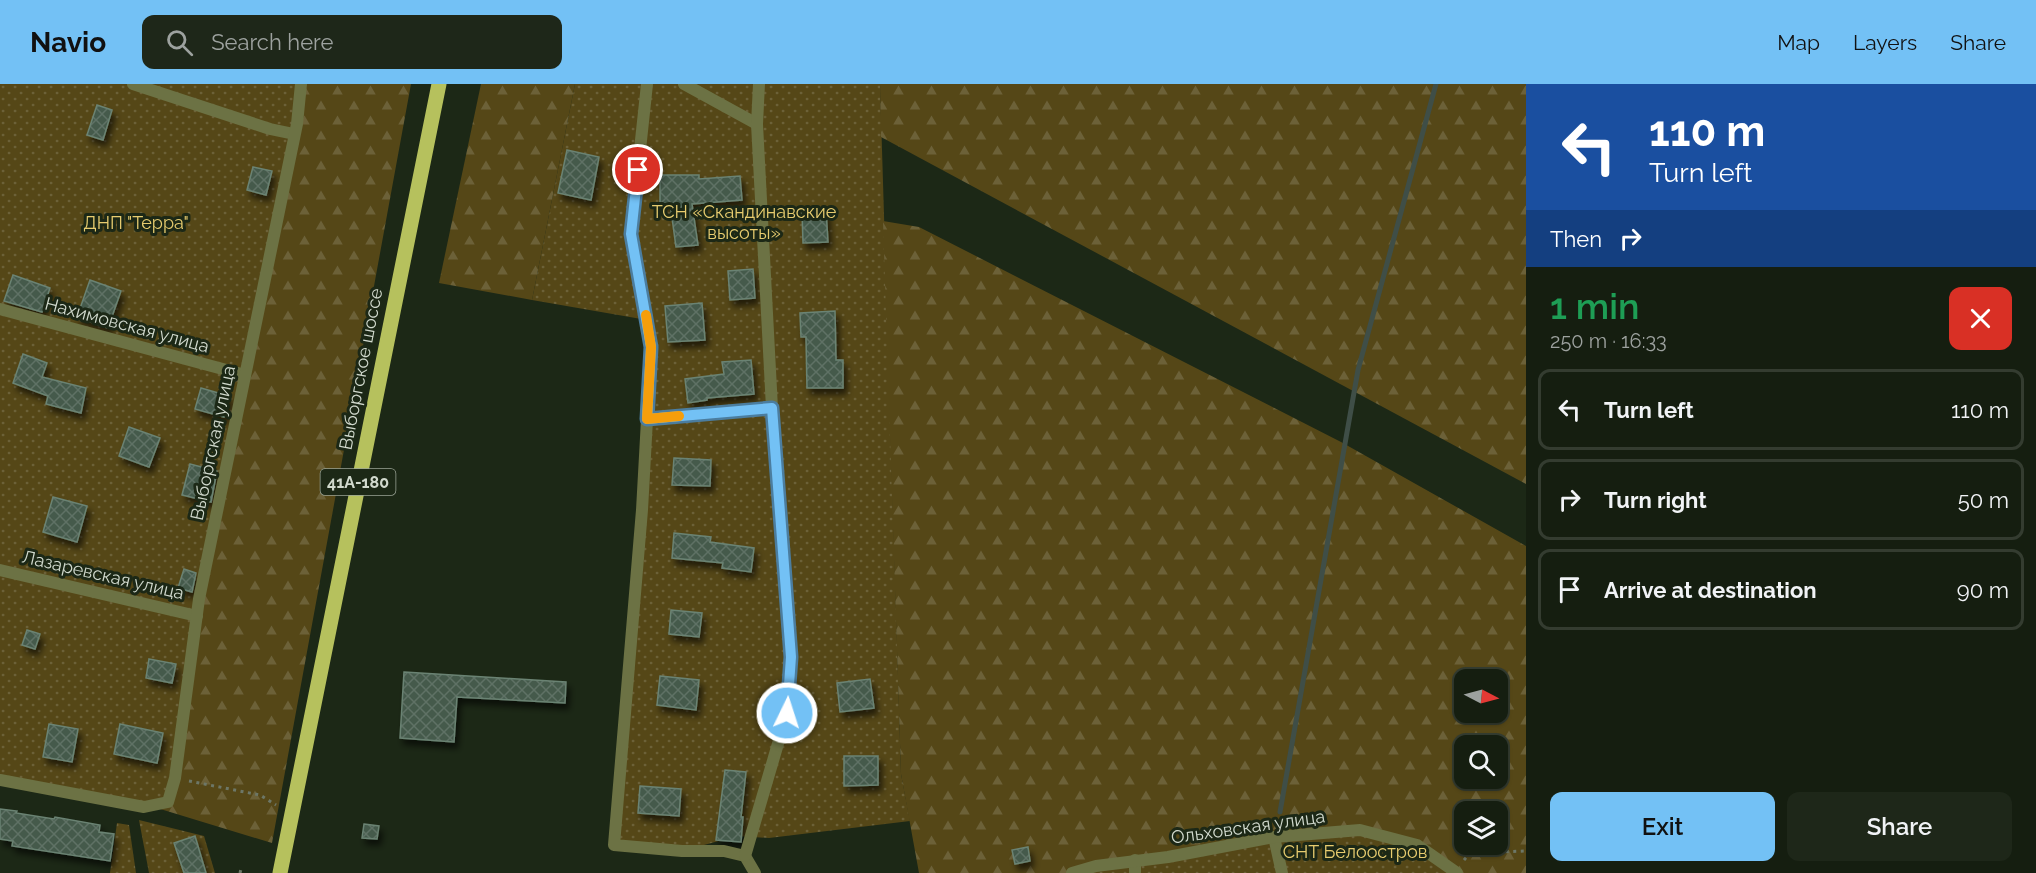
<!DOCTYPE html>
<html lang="en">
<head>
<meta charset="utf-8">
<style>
	body { margin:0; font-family:Raleway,sans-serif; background:#1e2719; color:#f1f3f6; height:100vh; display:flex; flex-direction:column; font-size:22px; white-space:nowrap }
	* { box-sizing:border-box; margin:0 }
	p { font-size:20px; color:#9da29f }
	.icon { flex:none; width:33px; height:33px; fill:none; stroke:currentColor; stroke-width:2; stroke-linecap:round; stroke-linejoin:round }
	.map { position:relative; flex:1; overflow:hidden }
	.panel { display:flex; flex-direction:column; background:#151e10; width:510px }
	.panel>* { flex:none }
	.guide { background:#1a4fa0; color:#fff; overflow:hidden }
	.needle { width:39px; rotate:96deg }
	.tools { position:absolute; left:1454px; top:585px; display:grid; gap:12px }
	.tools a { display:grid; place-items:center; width:54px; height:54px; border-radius:12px; background:#151e10; box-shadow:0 2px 4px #0004,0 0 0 2px #343c30; font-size:30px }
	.pin { position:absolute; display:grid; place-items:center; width:51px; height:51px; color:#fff; margin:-26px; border:3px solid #fff; border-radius:50%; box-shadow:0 2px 6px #0007 }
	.me { position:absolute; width:66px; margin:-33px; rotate:4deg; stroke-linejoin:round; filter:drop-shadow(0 0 4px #0008) }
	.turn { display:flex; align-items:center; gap:21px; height:126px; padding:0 24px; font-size:27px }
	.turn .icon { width:78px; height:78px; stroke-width:2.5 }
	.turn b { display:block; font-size:42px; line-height:51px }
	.then { display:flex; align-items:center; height:57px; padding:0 24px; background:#0003; gap:12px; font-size:22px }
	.round { display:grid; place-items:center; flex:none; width:63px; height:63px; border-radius:12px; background:#1e2719 }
	.summary { display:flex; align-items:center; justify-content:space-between; height:102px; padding:0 24px }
	h1 { font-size:36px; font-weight:600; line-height:45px; color:#1e9e55 }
	.cta { display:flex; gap:12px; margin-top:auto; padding:12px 24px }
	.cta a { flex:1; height:69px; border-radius:12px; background:#73c1f5; color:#111; font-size:24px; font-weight:600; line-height:69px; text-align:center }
	.cta a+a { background:#1e2719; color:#f1f3f6 }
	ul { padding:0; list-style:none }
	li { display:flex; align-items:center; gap:18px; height:81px; margin:0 12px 9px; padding:0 12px; border:3px solid #343c30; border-radius:12px }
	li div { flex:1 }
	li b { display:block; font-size:22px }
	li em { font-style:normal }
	header { display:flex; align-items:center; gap:36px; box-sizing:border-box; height:84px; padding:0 30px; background:#73c1f5; color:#111 }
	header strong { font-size:28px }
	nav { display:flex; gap:33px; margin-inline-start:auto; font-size:21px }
	.search { width:420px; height:54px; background:#1e2719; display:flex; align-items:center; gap:15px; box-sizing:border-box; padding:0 21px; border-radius:12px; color:#9da29f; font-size:22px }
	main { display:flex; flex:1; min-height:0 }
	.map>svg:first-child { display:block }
	.grass { fill:url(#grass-dots) }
	.forest { fill:url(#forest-firs); fill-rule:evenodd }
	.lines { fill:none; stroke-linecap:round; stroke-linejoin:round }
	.stream { stroke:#3f4e47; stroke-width:5 }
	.building { fill:url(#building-cross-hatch); stroke:#6b8373; stroke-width:1.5; filter:url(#shadow) }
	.path { stroke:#6d7767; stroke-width:3; stroke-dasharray:3 4.5; stroke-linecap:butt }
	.street { stroke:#6c7244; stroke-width:12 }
	.primary { stroke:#b6c15d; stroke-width:15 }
	.route-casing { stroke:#4b7d9f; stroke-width:15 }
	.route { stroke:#73c1f5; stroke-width:10 }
	.slow { stroke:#f59e0b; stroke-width:10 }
	.labels { text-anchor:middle; stroke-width:6; stroke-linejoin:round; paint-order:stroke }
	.shield { fill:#1c2816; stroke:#9ba496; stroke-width:1.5 }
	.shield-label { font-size:16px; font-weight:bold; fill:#d1d9cd }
	.park-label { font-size:18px; fill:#e7cc6f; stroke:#1c2816 }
	.street-label { font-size:18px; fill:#d1d9cd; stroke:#1c2816 }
</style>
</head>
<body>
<header>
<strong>Navio</strong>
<div class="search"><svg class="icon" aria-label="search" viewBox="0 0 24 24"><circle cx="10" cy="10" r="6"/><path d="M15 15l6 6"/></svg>Search here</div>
<nav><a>Map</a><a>Layers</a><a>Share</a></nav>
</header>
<main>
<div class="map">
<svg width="1526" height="789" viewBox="0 0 1526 789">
	<defs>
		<pattern id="grass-dots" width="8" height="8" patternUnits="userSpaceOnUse" patternTransform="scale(1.5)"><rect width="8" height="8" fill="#554717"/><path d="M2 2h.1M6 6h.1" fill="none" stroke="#6c6138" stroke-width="1.8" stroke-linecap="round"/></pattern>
		<pattern id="forest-firs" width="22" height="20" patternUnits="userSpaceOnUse" patternTransform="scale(1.5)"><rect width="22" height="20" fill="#554717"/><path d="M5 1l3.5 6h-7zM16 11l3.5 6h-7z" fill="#6c6138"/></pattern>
		<pattern id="building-cross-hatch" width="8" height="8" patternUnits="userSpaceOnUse" patternTransform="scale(1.5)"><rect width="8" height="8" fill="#445a4c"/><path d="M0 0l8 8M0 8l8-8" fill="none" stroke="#5e7165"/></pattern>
		<filter id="shadow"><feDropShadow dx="3.5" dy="6" stdDeviation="3" flood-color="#0009"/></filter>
	</defs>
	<rect width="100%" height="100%" fill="#1c2816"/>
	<g class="grass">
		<polygon points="0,0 301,0 173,703 157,724 0,696"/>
		<polygon points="575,0 880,0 901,690 910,737 769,754 737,752 682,767 614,761 651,263 647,236 532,216"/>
		<polygon points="139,736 204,752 215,789 149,789"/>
		<polygon points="117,739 129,741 136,789 110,789"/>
		<polygon points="1360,746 1394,755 1456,789 1072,789"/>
	</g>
	<g class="forest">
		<polygon points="301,0 411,0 272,759 157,724 168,718 199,515"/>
		<polygon points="481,0 575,0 532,216 439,199"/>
		<polygon points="880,0 1526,0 1526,400 881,53"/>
		<path d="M883,137L919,143L1341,358L1526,462V789H1456L1429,769L1360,746L1072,789H919L901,690ZM1464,596H1497V628H1464ZM1464,662H1497V694H1464ZM1464,728H1497V760H1464Z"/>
	</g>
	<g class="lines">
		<polyline class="stream" points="1280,728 1358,286 1436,0"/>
	</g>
	<g class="building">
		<polygon points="97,21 112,26 103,56 87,51"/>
		<polygon points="567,66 599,73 591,116 558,109"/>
		<polygon points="253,83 272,87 266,111 247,106"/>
		<polygon points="660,91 699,91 699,95 740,92 742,116 692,120 698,161 676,163 670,119 660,119"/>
		<polygon points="826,126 828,158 803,159 802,127"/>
		<polygon points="753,185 755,214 730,216 728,187"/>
		<polygon points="13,191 50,204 42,228 4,217"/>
		<polygon points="90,196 121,207 108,244 77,233"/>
		<polygon points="702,219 705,256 668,258 665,222"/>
		<polygon points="835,227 836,276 843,276 843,304 807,304 806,253 801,253 800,229"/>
		<polygon points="23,270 47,279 42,293 86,304 81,329 46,320 48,312 13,299"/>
		<polygon points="751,276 754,310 707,314 707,316 688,319 685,295 724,290 722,278"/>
		<polygon points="201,304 229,312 224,333 195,325"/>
		<polygon points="129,343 160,354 149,383 119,372"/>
		<polygon points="674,374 711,376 710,402 672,401"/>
		<polygon points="190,380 217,387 211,418 182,411"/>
		<polygon points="53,413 87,422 77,458 43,448"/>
		<polygon points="674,449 711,453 710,458 754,464 751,488 722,484 723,479 672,474"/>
		<polygon points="184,485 196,489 192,508 178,504"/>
		<polygon points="671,526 702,529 699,553 669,550"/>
		<polygon points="27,546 40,550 35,565 22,561"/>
		<polygon points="149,575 176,580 172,599 146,594"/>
		<polygon points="404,588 566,598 565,619 457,613 454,658 400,654"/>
		<polygon points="660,592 699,596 696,626 657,621"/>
		<polygon points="870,595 874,624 840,628 837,599"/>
		<polygon points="49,640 78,645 72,678 43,673"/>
		<polygon points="120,640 163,649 157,679 114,670"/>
		<polygon points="844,672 878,672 878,701 844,702"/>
		<polygon points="725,686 746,688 741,733 743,733 741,758 716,756"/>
		<polygon points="640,702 681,705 679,732 638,729"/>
		<polygon points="0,725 17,727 16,729 54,735 55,733 100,741 99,748 114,750 110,777 12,762 13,757 0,755"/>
		<polygon points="364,740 379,742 377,755 362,754"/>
		<polygon points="195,752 206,789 184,789 174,759"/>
		<polygon points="1028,763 1030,777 1015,780 1012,766"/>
	</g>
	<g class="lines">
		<g class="path">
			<polyline points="189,697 260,711 276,721"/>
			<polyline points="1464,776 1470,769 1526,767"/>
			<polyline points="240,789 241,785"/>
		</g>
		<g class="street">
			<polyline points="133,0 270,45 294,50"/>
			<polyline points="647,0 631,150 651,263 642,426 614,761 682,767 724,767 745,772 755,789"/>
			<polyline points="684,0 757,40"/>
			<polyline points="0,225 245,291"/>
			<polyline points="647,335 772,324"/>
			<polyline points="0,486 197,532"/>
			<polyline points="0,696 144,723 168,718 175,694 199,515 297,40 301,0"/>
			<polyline points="1274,753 1282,789"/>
			<polyline points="745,772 787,629 791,573 772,324 757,40 759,0"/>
			<polyline points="1135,776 1135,789"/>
			<polyline points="1072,789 1096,782 1168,773 1274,753 1360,746 1417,761 1457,789"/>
		</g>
		<polyline class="primary" points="280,789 439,0"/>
	</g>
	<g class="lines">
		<defs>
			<polyline id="route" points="638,86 631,150 651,263 647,335 772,324 791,573 787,629"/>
		</defs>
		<use href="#route" class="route-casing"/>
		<use href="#route" class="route"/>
		<polyline class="slow" points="646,231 651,263 647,335 679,332"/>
	</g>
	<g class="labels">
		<rect class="shield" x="320.5" y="385" width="75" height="26" rx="4.5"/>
		<g class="shield-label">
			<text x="358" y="404">41А-180</text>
		</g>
		<g class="park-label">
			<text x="744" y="134">ТСН «Скандинавские<tspan x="744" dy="21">высоты»</tspan></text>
			<text x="136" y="145">ДНП "Терра"</text>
			<text x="1355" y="774">СНТ Белоостров</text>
		</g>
		<g class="street-label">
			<text transform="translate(127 241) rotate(15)" y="6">Нахимовская улица</text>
			<text transform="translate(361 285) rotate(-79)" y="6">Выборгское шоссе</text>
			<text transform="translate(213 359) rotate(-78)" y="6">Выборгская улица</text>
			<text transform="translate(103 491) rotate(13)" y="6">Лазаревская улица</text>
			<text transform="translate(1248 743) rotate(-8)" y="6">Ольховская улица</text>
		</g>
	</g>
</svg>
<div class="tools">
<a><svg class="needle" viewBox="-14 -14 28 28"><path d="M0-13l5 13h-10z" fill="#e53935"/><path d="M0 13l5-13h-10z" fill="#9da29f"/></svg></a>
<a><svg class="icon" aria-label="search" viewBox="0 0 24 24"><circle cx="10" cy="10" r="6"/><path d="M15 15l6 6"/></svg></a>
<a><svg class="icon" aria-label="layers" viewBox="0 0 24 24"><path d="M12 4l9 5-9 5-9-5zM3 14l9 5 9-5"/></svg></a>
</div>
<div class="pin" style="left:638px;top:86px;background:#d93025"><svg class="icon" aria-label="arrive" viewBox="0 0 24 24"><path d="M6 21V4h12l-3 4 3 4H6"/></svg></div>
<svg class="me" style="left:787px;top:629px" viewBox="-20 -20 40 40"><circle r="17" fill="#73c1f5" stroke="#fff" stroke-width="3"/><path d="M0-11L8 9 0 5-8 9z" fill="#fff"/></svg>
</div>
<section class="panel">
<div class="guide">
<div class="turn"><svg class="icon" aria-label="left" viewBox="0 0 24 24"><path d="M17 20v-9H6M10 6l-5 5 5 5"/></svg><div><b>110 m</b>Turn left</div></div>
<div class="then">Then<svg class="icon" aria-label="right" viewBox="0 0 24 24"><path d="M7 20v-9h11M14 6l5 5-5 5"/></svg></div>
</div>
<div class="summary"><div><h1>1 min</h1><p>250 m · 16:33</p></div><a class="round" style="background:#d93025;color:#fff"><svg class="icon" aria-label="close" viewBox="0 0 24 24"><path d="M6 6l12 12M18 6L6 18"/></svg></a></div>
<ul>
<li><svg class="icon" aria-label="left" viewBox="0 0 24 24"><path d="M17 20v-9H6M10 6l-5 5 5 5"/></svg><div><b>Turn left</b></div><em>110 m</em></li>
<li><svg class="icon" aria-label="right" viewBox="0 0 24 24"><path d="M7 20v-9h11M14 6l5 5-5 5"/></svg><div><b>Turn right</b></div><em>50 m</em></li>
<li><svg class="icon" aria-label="arrive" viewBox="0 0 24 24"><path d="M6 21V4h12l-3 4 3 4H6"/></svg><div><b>Arrive at destination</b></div><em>90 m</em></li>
</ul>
<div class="cta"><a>Exit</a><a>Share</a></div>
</section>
</main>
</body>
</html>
